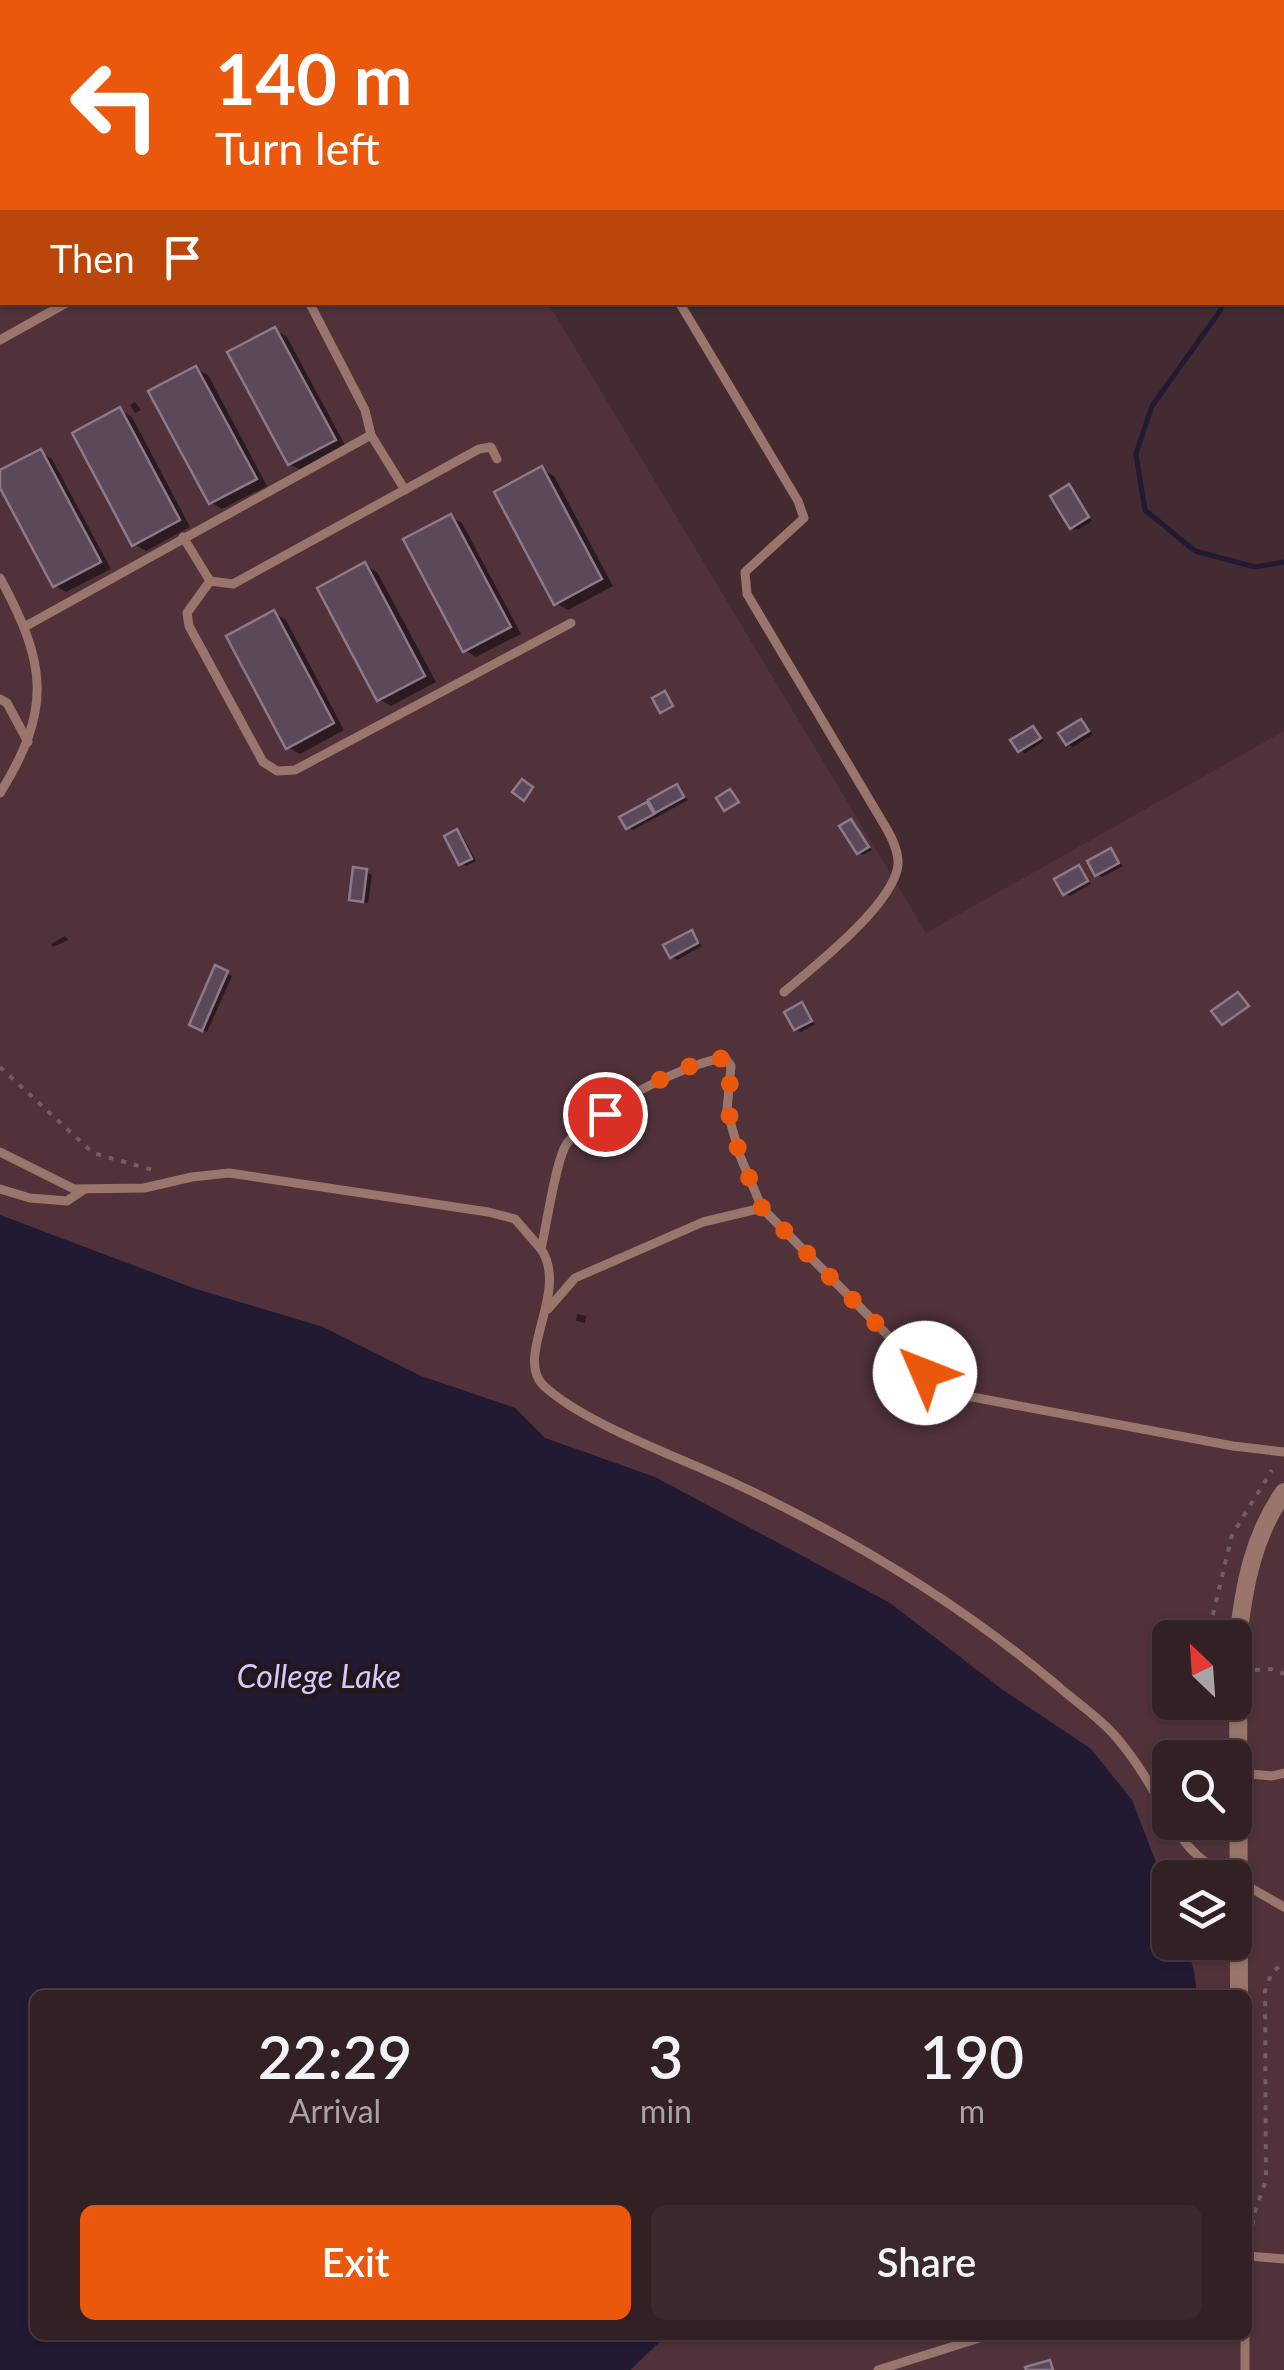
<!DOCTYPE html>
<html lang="en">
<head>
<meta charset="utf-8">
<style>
	body { margin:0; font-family:Lato,sans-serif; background:#3a282d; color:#f1f3f6; height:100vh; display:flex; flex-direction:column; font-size:38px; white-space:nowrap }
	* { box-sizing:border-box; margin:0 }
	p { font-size:32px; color:#a8a3a7 }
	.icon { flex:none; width:55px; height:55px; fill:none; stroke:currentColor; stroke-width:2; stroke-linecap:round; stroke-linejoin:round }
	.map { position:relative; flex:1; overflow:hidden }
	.panel { position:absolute; left:30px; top:1990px; width:1222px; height:350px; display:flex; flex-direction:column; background:#322025; border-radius:15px; box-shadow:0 2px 8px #0004,0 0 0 2px #4d3e42 }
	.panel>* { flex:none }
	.guide { position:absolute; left:0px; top:0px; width:1285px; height:305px; box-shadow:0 2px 8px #0004,0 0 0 2px #4d3e42; background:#ea580c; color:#fff; overflow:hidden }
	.needle { width:65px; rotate:335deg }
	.controls { position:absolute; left:1152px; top:1620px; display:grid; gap:20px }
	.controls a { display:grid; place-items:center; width:100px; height:100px; border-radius:15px; background:#322025; box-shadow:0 2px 8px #0004,0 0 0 2px #4d3e42; font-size:50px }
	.pin { position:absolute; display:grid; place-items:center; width:85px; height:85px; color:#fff; margin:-42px; border:5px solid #fff; border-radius:50%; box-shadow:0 2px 10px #0007 }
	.me { position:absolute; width:110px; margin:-55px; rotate:314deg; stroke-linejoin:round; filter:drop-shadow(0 0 8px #0008) }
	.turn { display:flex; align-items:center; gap:35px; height:210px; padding:0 50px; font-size:45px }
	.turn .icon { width:130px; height:130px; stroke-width:2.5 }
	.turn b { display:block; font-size:70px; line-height:85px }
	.then { display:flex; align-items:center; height:95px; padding:0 50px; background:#0003; gap:20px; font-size:38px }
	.eta { display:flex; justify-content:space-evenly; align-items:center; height:170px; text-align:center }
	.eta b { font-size:60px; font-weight:600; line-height:70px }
	.cta { display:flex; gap:20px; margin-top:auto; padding:20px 50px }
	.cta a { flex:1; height:115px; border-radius:15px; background:#ea580c; color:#fff; font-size:40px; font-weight:600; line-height:115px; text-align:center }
	.cta a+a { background:#3a282d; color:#f1f3f6 }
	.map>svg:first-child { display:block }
	.built { fill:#51323a; fill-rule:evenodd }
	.water { fill:#221a33 }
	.shadow { fill:#0007 }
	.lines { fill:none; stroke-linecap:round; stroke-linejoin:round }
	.stream { stroke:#221a33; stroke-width:5 }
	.building { fill:#5b4859; stroke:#8d798a; stroke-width:2.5 }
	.path { stroke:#735e63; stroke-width:4; stroke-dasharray:5 8; stroke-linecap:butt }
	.lane { stroke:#99756b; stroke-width:9 }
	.street { stroke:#99756b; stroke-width:18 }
	.route { stroke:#ea580c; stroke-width:18; stroke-dasharray:0 32.4 }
	.labels { text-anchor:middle; stroke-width:10; stroke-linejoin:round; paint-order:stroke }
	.water-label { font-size:32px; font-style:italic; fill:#d8c7fe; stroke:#22171a }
</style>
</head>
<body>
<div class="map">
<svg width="1284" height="2370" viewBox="0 0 1284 2370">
	<rect width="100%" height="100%" fill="#432b31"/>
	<path class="built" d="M0,0H364L366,2H2V302L548,303L926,933L1284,731V2370H630L667,2335H1248V1995H1197L1194,1971L1185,1943L1235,1942V1878H1170V1899L1132,1800L1091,1749L1003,1690L890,1603L655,1477L545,1438L515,1408L421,1376L323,1327L196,1289L0,1215ZM1170,1638H1235V1702H1170ZM1170,1758H1235V1822H1170Z"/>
	<polygon class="water" points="0,1215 196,1289 323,1327 421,1376 515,1408 545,1438 655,1477 890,1603 1003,1690 1091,1749 1132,1800 1170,1899 1170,1942 1185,1943 1194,1971 1197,1995 35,1995 35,2335 667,2335 630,2370 0,2370"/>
	<g class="shadow">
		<polygon points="0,60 2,65 0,128"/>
		<polygon points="275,330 287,337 346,447 301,470 289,464"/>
		<polygon points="196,369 208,375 267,486 222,509 210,502"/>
		<polygon points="135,402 141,410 135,413 130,405"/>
		<polygon points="120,410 132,417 190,527 146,551 134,544"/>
		<polygon points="40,452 52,459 111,569 66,592 55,586 0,483 0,473"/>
		<polygon points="542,469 554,476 613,586 568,610 556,603"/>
		<polygon points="1069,487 1092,521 1077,530 1072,527"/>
		<polygon points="451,517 462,523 521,634 476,657 465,650"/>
		<polygon points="365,565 377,572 436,682 391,706 379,699"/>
		<polygon points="274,613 286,620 344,730 300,754 288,747"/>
		<polygon points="1081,722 1093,734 1073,747 1068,744"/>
		<polygon points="1033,729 1044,741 1025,753 1020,750"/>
		<polygon points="677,787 688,800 633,830 628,827 622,818"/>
		<polygon points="851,822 872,850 863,855 858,852"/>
		<polygon points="457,832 462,835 476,861 466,866 461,863"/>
		<polygon points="1111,851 1123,866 1102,877 1097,874"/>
		<polygon points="1079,868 1091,884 1070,896 1064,893"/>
		<polygon points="366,872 372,875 368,903 356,902 351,899"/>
		<polygon points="692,933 702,946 677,960 672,957"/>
		<polygon points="65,936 68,940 53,947 51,944"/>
		<polygon points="216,969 232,976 207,1032 192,1024"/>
		<polygon points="802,1005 815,1024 801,1032 796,1029"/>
		<polygon points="577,1314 586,1316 585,1323 576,1321"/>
	</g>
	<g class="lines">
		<g class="stream">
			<polyline points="1278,2 1280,0"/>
			<polyline points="1223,302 1220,311 1152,406 1136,454 1145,510 1195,551 1255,567 1284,562"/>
		</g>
	</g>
	<g class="building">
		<polygon points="39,0 110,0 111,2 40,2"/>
		<polygon points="275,327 336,440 288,465 227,352"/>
		<polygon points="196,366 257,479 209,504 148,391"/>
		<polygon points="120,407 180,520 132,546 72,433"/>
		<polygon points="41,449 101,562 53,587 0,488 0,470"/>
		<polygon points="542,466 602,579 554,605 494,492"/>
		<polygon points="1069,484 1089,517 1070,529 1050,496"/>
		<polygon points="451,514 511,627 463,652 403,539"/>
		<polygon points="365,562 425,676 377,701 317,588"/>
		<polygon points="274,610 334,723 286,749 226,636"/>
		<polygon points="665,691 673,706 660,713 652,698"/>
		<polygon points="1081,719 1089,731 1066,745 1058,733"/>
		<polygon points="1033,726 1041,738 1018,752 1010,740"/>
		<polygon points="522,779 533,787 524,801 512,792"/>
		<polygon points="677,784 684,797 655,813 648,800"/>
		<polygon points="730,789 739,802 724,811 716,798"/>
		<polygon points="647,802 654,814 626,829 619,817"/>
		<polygon points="851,819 869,847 857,854 839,826"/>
		<polygon points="457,829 472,859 459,865 444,836"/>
		<polygon points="1111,848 1119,863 1095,876 1087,861"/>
		<polygon points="1079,865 1088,881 1063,895 1054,879"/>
		<polygon points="353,867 367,869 363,902 349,900"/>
		<polygon points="692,930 698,943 670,958 663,945"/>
		<polygon points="215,965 228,971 202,1031 189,1025"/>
		<polygon points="1238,992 1249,1006 1222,1025 1211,1011"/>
		<polygon points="802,1002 812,1021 794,1030 784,1012"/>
		<polygon points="1050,2360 1053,2370 1026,2370 1025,2367"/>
	</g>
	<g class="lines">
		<g class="path">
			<polyline points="982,0 984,2"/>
			<polyline points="1057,2 1061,0"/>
			<polyline points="0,1067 93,1153 153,1170"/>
			<polyline points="1201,1638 1213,1614 1232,1535 1272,1470"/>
			<polyline points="1255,1670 1271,1669 1284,1674"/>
			<polyline points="1252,2238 1253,2217 1266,2180 1265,1991 1272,1972 1284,1963"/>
			<polyline points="1251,2275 1251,2276"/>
		</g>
		<g class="lane">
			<polyline points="147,0 149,2"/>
			<polyline points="400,0 401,2"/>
			<polyline points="597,0 599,2"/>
			<polyline points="729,0 730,2"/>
			<polyline points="0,178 2,176"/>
			<path d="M679,302L798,501L804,518L745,572L747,594L882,821C890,834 899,850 898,865C894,904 814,967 784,992"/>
			<polyline points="0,340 68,302"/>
			<polyline points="371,435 405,490"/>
			<polyline points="183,537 210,581 187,613 189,626 263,762 277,771 295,770 571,623"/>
			<path d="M0,578C46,663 53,708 0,793"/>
			<polyline points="210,581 233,584 479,449 491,447 497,459"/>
			<polyline points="26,626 371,435 365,410 309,302"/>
			<polyline points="0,699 7,703 28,742"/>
			<polyline points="0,1152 74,1189 144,1188 192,1177 229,1173 488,1212 515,1219 541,1249"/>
			<polyline points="0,1189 30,1198 67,1201 83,1190"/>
			<polyline points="548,1309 575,1278 703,1222 762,1208"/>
			<polyline points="1239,1773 1272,1776 1284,1773"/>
			<path d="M1170,1819C1154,1791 1137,1761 1116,1737C1100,1718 1077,1703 1059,1687C961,1604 848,1536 732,1482C679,1457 585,1424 544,1386C513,1357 570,1292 541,1249C546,1228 556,1160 566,1145C586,1113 689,1061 725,1058L731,1066L727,1110L740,1156L762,1208L925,1373L967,1396L1233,1446L1284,1452"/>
			<path d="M1172,1822C1188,1851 1203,1863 1232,1878"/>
			<polyline points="1237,1880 1284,1907"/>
			<polyline points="1248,2256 1284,2259"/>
			<polyline points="1245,2335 1245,2370"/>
			<polyline points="878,2370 989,2335"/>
		</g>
		<path class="street" d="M1239,1995L1238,1639C1244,1586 1253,1536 1284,1492"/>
	</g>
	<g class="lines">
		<path class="route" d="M605,1114C642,1090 681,1062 726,1058L731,1066L728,1110L740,1156L762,1208L925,1373"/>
	</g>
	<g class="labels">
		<g class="water-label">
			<text x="319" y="1688">College Lake</text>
		</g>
	</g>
</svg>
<div class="controls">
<a><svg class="needle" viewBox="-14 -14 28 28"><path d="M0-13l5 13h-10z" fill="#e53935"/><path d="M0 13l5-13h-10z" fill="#a8a3a7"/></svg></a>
<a><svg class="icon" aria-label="search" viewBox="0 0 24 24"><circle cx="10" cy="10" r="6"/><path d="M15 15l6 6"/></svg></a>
<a><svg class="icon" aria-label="layers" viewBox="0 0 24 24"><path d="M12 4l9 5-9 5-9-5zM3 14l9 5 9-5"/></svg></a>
</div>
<div class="pin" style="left:605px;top:1114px;background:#d93025"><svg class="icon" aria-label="arrive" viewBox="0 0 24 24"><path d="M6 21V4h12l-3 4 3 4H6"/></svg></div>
<svg class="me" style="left:925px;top:1373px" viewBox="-20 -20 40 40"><circle r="19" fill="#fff"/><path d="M0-13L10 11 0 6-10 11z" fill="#ea580c"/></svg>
<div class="guide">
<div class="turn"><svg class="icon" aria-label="left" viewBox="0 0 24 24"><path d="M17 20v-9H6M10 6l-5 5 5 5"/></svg><div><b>140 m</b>Turn left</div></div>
<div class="then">Then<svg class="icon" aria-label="arrive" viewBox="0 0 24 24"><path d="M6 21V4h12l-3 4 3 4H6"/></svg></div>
</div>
<section class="panel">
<div class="eta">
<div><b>22:29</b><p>Arrival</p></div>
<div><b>3</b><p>min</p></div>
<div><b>190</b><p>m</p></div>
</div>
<div class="cta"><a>Exit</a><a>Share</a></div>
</section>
</div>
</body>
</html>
